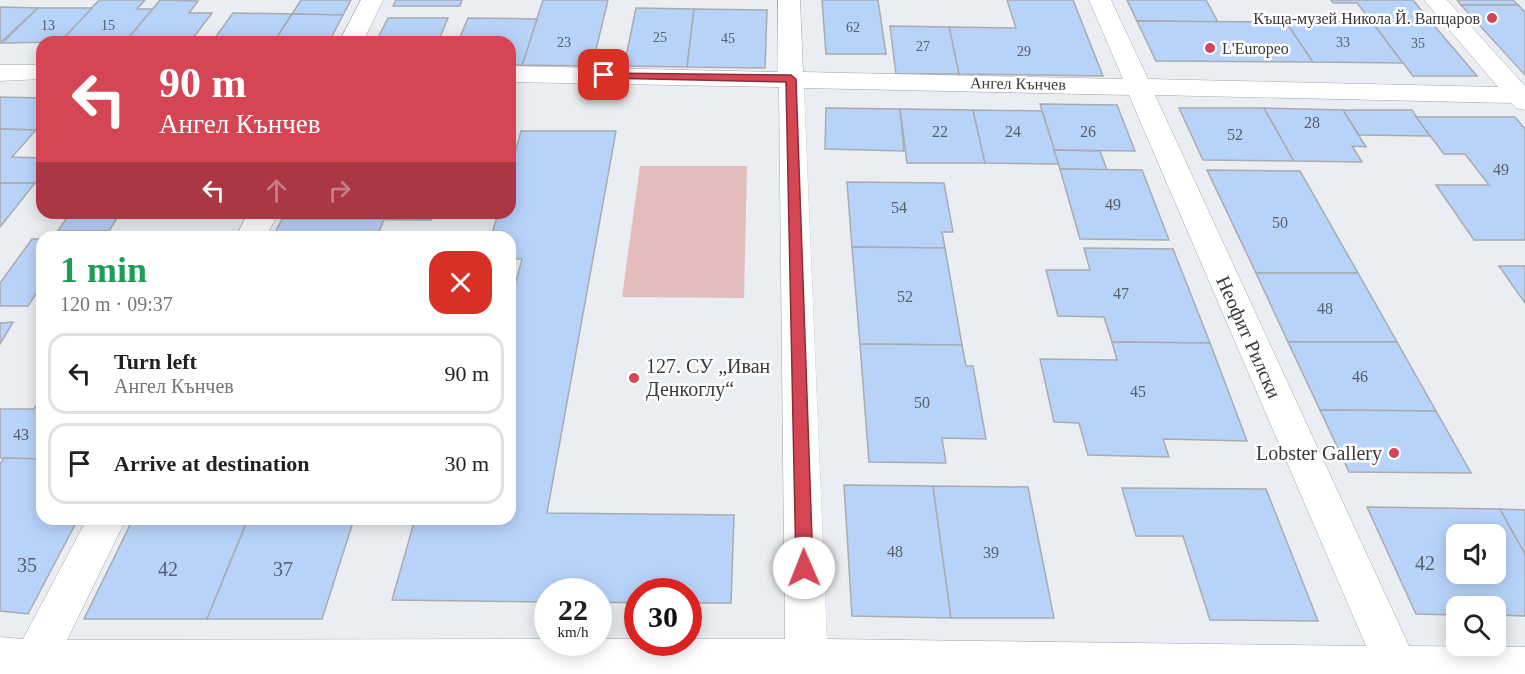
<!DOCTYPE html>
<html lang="en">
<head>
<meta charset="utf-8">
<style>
	body { margin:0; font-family:"Times New Roman",serif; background:#f2f2f2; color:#202124; height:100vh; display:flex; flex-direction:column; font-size:22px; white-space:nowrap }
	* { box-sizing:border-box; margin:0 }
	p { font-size:20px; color:#757577 }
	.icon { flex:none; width:33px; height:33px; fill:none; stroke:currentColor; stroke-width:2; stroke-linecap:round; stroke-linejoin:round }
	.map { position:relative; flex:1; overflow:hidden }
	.sheet { position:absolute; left:36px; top:231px; width:480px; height:294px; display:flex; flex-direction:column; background:#fff; border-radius:18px; box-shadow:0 3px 15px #0003 }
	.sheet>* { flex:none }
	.top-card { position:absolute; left:36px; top:36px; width:480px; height:183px; border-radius:18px; box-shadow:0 3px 15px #0003; background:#d54554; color:#fff; overflow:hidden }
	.tools { position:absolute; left:1446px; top:524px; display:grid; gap:12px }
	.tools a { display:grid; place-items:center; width:60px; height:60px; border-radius:12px; background:#fff; box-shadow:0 3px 15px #0003; font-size:30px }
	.speed { position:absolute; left:534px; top:578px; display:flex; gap:12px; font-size:30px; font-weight:700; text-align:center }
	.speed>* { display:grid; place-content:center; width:78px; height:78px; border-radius:50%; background:#fff; box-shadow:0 3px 15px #0003; line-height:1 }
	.speed small { font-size:15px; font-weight:400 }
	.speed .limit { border:9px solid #d22; background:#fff; color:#111 }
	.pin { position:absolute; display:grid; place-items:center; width:51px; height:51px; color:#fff; margin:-26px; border-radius:12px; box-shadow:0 3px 9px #0006 }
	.me { position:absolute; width:66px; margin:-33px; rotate:359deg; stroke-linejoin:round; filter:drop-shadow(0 0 4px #0008) }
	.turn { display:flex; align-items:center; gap:21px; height:126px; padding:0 24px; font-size:27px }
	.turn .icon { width:78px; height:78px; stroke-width:2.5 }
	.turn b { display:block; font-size:42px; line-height:51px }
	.lanes { display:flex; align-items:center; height:57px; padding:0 24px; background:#0003; justify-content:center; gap:30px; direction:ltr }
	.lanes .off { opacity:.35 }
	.round { display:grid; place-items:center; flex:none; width:63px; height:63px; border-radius:18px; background:#f2f2f2 }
	.summary { display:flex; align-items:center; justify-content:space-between; height:102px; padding:0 24px }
	h1 { font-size:36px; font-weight:700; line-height:45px; color:#1e9e55 }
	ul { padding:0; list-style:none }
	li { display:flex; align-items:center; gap:18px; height:81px; margin:0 12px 9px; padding:0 12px; border:3px solid #e0e0e0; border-radius:18px }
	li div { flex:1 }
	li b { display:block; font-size:22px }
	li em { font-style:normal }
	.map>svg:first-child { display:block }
	.green { fill:#e3bdbc }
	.building { fill:#b8d3fa; stroke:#a8abaf; stroke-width:1.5; fill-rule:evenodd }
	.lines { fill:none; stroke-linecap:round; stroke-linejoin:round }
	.street-casing { stroke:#a3a5a9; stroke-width:1 }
	.street { fill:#fff; fill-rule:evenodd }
	.route { fill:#d54554; stroke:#8a2d37; stroke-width:1.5 }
	.poi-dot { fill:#d54554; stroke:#fff; stroke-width:2 }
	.labels { text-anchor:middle; stroke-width:5; stroke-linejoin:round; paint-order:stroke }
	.far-number-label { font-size:14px; fill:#57606a }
	.far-poi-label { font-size:16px; fill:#37393a; stroke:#fff; text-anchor:end }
	.far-street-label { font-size:16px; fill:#37393a; stroke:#fff }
	.number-label { font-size:16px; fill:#57606a }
	.street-label { font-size:20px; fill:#37393a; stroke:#fff }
	.poi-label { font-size:20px; fill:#37393a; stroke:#fff; text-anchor:start }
	.near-number-label { font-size:20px; fill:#57606a }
</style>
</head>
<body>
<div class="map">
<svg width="1525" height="674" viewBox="0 0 1525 674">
	<rect width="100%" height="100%" fill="#eaedf1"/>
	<polygon class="green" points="640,166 747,166 744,298 622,297"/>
	<g class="building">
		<polygon points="99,0 145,0 137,9 153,9 125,42 60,42"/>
		<polygon points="160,0 198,1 189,13 212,13 190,42 125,42"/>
		<polygon points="301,0 351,0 343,15 292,14"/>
		<polygon points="396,0 462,0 460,6 393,6"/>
		<polygon points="543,0 608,0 592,66 522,65"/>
		<polygon points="822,0 878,0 886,54 826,54"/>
		<polygon points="1007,0 1073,0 1103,76 959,74 949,27 1016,28"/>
		<polygon points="1127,0 1206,0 1218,22 1137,21"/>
		<polygon points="1331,0 1413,0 1432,23 1372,22 1357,3 1333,3"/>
		<polygon points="1457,0 1513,0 1518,5 1461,5"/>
		<polygon points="1461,5 1518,5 1525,12 1525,75"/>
		<polygon points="0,7 38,8 0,43"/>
		<polygon points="38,8 92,8 60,42 2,43"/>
		<polygon points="636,8 694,9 687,67 624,66"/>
		<polygon points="694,9 767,10 765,68 687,67"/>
		<polygon points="233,13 292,14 274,42 212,42"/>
		<polygon points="292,14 343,15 329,42 274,42"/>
		<polygon points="388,18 448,18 438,42 376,42"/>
		<polygon points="468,18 537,19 522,65 510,65 510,42 458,42"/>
		<polygon points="1137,21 1286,22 1313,62 1156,61"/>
		<polygon points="1286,22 1372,22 1403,63 1313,62"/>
		<polygon points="1372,22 1432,23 1477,76 1413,76"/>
		<polygon points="890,26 949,27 959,74 896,74"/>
		<polygon points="0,97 42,98 42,130 0,129"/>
		<polygon points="1040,104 1117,105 1135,151 1054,150"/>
		<polygon points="826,108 900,109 904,151 825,149"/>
		<polygon points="1179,108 1264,108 1294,161 1203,160"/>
		<polygon points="1264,108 1343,110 1366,147 1352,146 1362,162 1294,161"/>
		<polygon points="900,109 973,110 985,163 907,163"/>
		<polygon points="973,110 1042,111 1059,164 985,163"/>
		<polygon points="1343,110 1412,110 1430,136 1359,135"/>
		<polygon points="1416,117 1515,117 1525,129 1525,240 1474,240 1436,185 1489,185 1465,154 1444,154"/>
		<polygon points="0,129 36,130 12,157 42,158 42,174 35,183 0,183"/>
		<polygon points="521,131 616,131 547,513 734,515 731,603 688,603 688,591 638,591 638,603 598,602 598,591 548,591 548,602 392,600 415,519 510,519 510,304 522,259 510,259 510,237 491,237 498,213 510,213 510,170"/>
		<polygon points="1054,150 1100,151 1107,170 1060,169"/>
		<polygon points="1060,169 1142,170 1169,240 1080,239"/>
		<polygon points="1207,170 1300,171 1358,273 1256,273"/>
		<polygon points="847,182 944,183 953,232 942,232 945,248 852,247"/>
		<polygon points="0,183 35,183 0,227"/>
		<polygon points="52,213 120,213 109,231 58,231 68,216 50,216"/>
		<polygon points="159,213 239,213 238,215 158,215"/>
		<polygon points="284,213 434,213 431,220 282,219"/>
		<polygon points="282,219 384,219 377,237 273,237"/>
		<polygon points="32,239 42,239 42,285 28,306 0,306 0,283"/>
		<polygon points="852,247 945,248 962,345 860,344"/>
		<polygon points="1084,248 1173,249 1210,343 1112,342 1104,317 1058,316 1046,270 1090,270"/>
		<polygon points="1499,266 1525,266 1525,303"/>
		<polygon points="1256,273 1358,273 1397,342 1288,342"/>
		<polygon points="13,322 0,344 0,323"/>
		<polygon points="1112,342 1210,343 1247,441 1163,439 1169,457 1088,455 1079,423 1054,422 1040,359 1117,360"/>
		<polygon points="1288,342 1397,342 1436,411 1320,410"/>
		<polygon points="860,344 962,345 966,366 973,366 986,439 942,438 946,463 869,462"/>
		<polygon points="42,397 42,459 0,458 0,409 34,409"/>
		<polygon points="1320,410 1436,411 1471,473 1349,472"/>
		<polygon points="4,458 42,459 42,519 78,519 28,614 0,611 0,464"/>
		<polygon points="844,485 933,486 951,618 852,616"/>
		<polygon points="933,486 1028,487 1054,618 951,618"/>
		<polygon points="1122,488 1266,489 1318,621 1210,620 1183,536 1136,536"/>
		<path d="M1367,507L1500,509L1525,554V616L1496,615V606H1456V615L1416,614ZM1456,534H1496V573H1456Z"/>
		<polygon points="1500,509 1525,510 1525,554"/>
		<polygon points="133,519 248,519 207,619 84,619"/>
		<polygon points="248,519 354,519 322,619 207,619"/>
	</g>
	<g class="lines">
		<defs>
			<g id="street">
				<polygon points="361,0 383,0 363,42 339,42"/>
				<path d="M778,0H800L803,72L1123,79L1089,0H1111L1148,79L1498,87L1424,0H1447L1525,86V110L1516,108L1511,103L1155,95L1409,646L1525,647V674H0V637L23,639L87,519H126L67,640L548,639V642H598V639H638V642H688V639H785L779,87L510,82V66L778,72ZM804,88L1129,95L1366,646L827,639Z"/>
				<polygon points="0,65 42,65 42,79 0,81"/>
				<polygon points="248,213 278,213 266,237 236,237"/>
			</g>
		</defs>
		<use href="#street" class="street-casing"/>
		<use href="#street" class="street"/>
	</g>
	<polygon class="route" points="600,73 791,75 796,79 813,568 810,573 804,576 799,573 796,568 786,82 604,78 598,75"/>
	<g class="poi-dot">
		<circle cx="1492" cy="18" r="6"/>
		<circle cx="1210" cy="48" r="6"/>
		<circle cx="634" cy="378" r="6"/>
		<circle cx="1394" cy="453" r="6"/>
	</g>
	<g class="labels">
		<g class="far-number-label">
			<text x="48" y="30">13</text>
			<text x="108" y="30">15</text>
			<text x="853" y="32">62</text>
			<text x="660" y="42">25</text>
			<text x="728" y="43">45</text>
			<text x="564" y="47">23</text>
			<text x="1343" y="47">33</text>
			<text x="1418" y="48">35</text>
			<text x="923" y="51">27</text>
			<text x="1024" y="56">29</text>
		</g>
		<g class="far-poi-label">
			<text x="1480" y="24">Къща-музей Никола Й. Вапцаров</text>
			<text x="1222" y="54" text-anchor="start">L'Europeo</text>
		</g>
		<g class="far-street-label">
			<text transform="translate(1018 83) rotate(1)" y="6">Ангел Кънчев</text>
		</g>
		<g class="number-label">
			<text x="1312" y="128">28</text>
			<text x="940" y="137">22</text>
			<text x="1013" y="137">24</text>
			<text x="1088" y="137">26</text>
			<text x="1235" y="140">52</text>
			<text x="1501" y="175">49</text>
			<text x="1113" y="210">49</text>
			<text x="899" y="213">54</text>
			<text x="1280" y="228">50</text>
			<text x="1121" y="299">47</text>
			<text x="905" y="302">52</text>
			<text x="1325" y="314">48</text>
			<text x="1360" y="382">46</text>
			<text x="1138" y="397">45</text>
			<text x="922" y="408">50</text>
			<text x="21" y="440">43</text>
			<text x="895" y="557">48</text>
			<text x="991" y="558">39</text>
		</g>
		<g class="street-label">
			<text transform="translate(1249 337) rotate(66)" y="7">Неофит Рилски</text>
		</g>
		<g class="poi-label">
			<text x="646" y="373">127. СУ „Иван<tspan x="646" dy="23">Денкоглу“</tspan></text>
			<text x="1382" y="460" text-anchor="end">Lobster Gallery</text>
		</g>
		<g class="near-number-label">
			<text x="1425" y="570">42</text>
			<text x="27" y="572">35</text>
			<text x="168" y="576">42</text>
			<text x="283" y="576">37</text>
		</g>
	</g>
</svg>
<div class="tools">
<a><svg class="icon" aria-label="sound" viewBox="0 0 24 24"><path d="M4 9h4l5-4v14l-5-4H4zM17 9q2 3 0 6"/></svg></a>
<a><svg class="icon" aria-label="search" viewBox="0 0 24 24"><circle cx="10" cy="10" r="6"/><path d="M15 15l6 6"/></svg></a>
</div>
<div class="speed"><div>22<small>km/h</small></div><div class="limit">30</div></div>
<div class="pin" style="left:604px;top:75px;background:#d93025"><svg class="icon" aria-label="arrive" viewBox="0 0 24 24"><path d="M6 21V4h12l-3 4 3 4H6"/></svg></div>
<svg class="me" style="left:804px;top:568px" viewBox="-20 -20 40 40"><circle r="19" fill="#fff"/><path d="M0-13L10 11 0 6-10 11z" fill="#d54554"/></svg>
<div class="top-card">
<div class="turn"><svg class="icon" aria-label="left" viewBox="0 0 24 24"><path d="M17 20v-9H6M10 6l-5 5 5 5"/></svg><div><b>90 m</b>Ангел Кънчев</div></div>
<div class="lanes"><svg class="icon" aria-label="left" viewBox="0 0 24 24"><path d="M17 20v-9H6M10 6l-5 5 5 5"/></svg><svg class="icon off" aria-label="ahead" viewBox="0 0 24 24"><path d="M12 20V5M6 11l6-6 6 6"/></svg><svg class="icon off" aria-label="right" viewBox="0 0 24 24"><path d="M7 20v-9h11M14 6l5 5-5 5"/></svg></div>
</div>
<section class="sheet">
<div class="summary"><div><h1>1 min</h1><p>120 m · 09:37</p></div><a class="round" style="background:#d93025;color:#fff"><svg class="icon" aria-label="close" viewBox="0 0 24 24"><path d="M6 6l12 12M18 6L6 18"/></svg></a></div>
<ul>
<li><svg class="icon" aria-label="left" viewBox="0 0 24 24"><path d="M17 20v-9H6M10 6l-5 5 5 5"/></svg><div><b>Turn left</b><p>Ангел Кънчев</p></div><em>90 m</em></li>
<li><svg class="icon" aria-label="arrive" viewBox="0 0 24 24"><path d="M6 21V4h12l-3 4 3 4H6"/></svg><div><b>Arrive at destination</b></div><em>30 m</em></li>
</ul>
</section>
</div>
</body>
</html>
